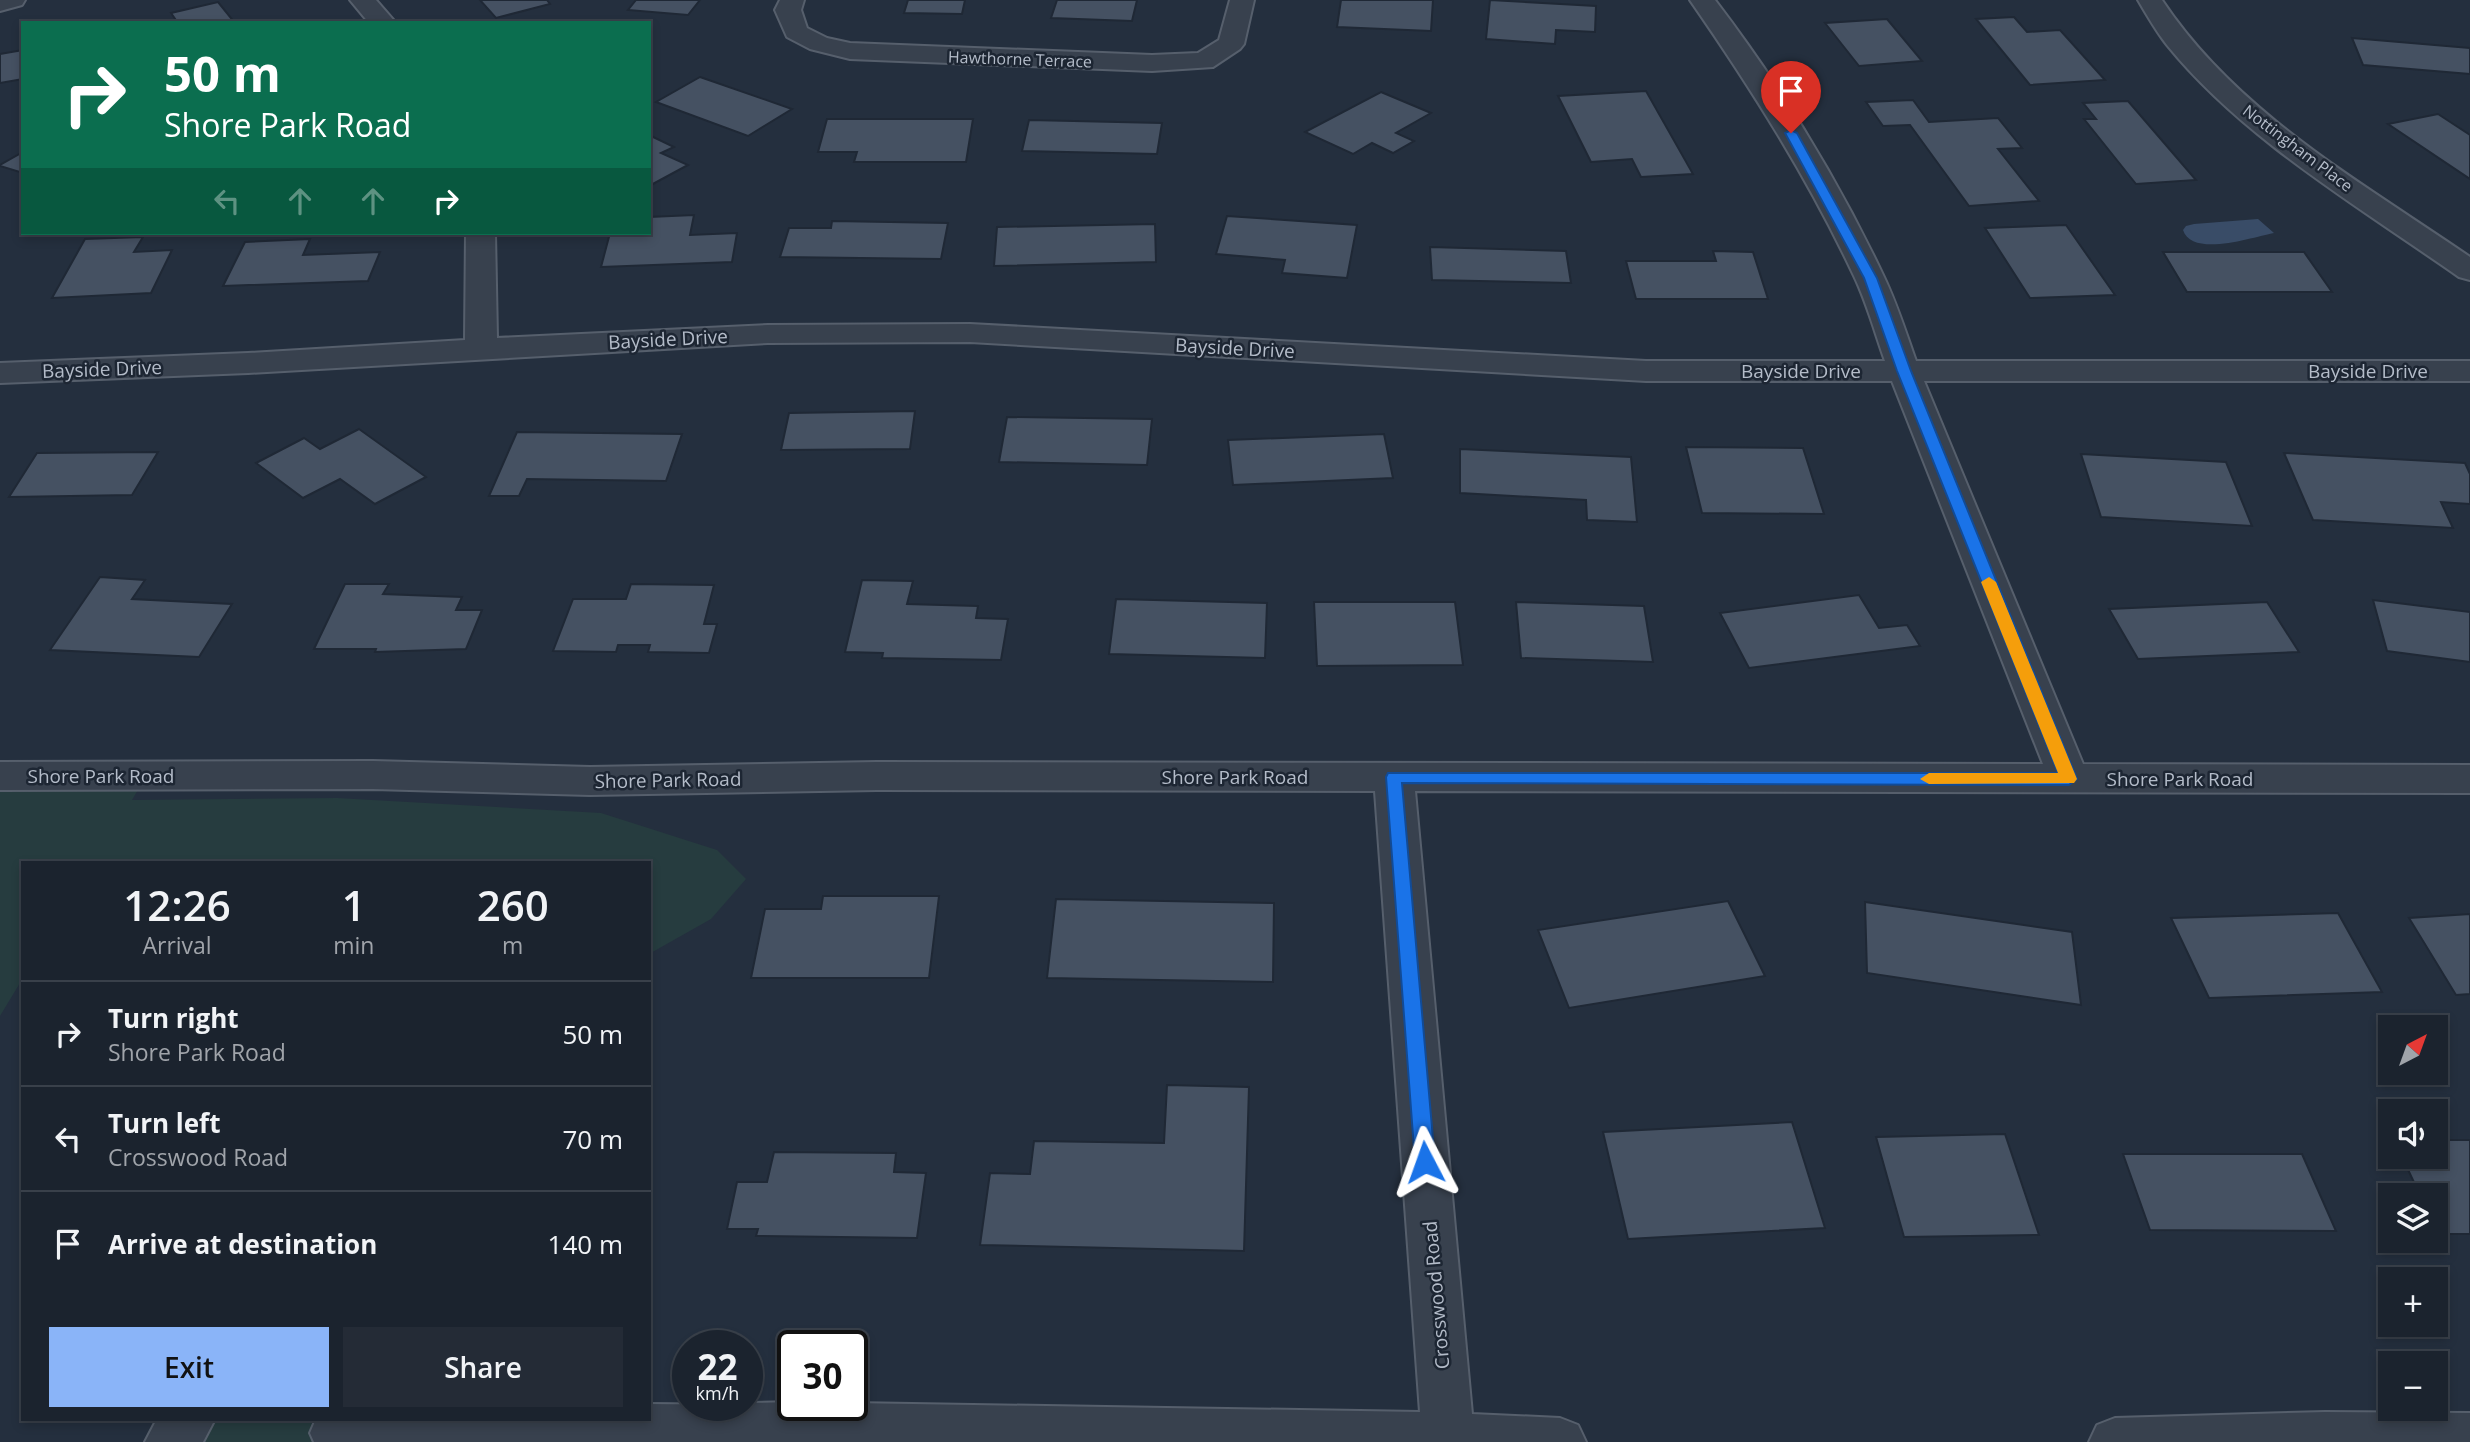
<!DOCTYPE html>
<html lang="en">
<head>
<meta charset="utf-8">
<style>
	body { margin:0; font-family:"Open Sans",sans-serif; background:#242b36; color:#f1f3f6; height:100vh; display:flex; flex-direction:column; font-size:26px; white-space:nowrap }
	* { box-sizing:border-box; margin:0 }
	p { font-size:23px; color:#a0a4aa }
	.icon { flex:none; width:38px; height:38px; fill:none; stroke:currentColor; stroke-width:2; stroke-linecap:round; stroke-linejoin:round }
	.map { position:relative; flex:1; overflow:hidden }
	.details { position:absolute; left:21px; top:861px; width:630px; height:560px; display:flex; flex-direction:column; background:#1b232e; border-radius:0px; box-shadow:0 4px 10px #0003,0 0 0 2px #39404a }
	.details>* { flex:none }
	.guide { position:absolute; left:21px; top:21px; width:630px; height:214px; border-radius:0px; box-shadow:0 4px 10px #0003,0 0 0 2px #39404a; background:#0b6e4f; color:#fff; overflow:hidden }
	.needle { width:46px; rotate:41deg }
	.tools { position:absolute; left:2378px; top:1015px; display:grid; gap:14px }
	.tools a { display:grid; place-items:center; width:70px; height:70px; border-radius:0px; background:#1b232e; box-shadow:0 4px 10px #0003,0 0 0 2px #39404a; font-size:35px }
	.speed { position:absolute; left:672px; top:1330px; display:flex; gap:14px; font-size:35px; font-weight:700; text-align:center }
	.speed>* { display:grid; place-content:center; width:91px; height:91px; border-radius:50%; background:#1b232e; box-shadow:0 4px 10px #0003,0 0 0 2px #39404a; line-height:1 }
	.speed small { font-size:18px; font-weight:400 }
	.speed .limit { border:4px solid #111; border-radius:10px; background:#fff; color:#111 }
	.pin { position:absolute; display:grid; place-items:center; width:60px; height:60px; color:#fff; margin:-72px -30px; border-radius:50% 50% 50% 0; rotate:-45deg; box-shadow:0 0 7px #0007 }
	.pin .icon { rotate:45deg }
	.me { position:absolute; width:77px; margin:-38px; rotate:356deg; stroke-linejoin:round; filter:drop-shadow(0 0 5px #0008) }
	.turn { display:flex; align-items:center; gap:24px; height:147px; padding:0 28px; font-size:32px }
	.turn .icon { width:91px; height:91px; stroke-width:2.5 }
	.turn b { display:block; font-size:49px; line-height:60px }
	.lanes { display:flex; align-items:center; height:66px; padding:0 28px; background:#0003; justify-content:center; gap:35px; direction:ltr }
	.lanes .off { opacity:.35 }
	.eta { display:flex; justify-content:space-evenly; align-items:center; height:119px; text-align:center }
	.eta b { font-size:42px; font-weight:600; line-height:49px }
	.action { display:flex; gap:14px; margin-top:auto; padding:14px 28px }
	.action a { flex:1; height:80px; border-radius:0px; background:#8ab4f8; color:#111; font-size:28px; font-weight:600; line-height:80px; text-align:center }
	.action a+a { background:#242b36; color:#f1f3f6 }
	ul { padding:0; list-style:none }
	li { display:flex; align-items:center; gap:21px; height:105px; padding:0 28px; border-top:2px solid #39404a }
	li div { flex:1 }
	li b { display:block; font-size:26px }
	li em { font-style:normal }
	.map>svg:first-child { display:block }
	.green { fill:#263c3f }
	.water { fill:#394c67 }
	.building { fill:#455162; stroke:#1f2835; stroke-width:2 }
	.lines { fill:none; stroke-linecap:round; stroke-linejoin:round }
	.minor-casing { stroke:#565f6c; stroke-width:4 }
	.minor { fill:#38414e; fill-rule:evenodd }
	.route { fill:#1a73e8; stroke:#114b97; stroke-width:2 }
	.slow { fill:#f59e0b }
	.labels { text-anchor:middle; stroke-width:5; stroke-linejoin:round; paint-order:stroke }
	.far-street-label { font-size:16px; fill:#b4bcc9; stroke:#1d2633 }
	.street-label { font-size:19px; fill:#b4bcc9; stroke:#1d2633 }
</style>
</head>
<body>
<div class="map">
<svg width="2470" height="1442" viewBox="0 0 2470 1442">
	<rect width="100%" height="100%" fill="#242f3e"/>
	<g class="green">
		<polygon points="0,776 146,776 132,800 337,798 601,813 717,850 746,879 711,919 649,954 649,863 23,863 23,978 0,1016"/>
		<polygon points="211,1419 311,1419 315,1442 191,1442"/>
	</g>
	<path class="water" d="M2258,219L2274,233C2253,237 2192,258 2183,230L2186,226L2194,224Z"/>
	<g class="building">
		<polygon points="480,0 547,0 550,4 496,18"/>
		<polygon points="636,0 700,0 688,15 628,10"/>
		<polygon points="908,0 965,0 962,14 904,13"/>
		<polygon points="1057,0 1137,0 1132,21 1051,18"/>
		<polygon points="1341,0 1433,0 1431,31 1337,27"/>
		<polygon points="1490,0 1596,6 1595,32 1556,30 1555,44 1486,39"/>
		<polygon points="218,2 235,23 178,23 171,13"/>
		<polygon points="2014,17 2027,32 2060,30 2105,80 2030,85 1976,19"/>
		<polygon points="1887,19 1922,61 1859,66 1825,23"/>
		<polygon points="2352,38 2470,48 2470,74 2363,65"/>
		<polygon points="23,50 23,79 0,83 0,54"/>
		<polygon points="700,77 792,109 748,136 656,102"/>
		<polygon points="1646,91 1693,174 1641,177 1632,159 1591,162 1558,96"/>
		<polygon points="1381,92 1431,113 1396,133 1414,141 1393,153 1372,143 1353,154 1305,132"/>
		<polygon points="1913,100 1929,122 1998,118 2022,148 1998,149 2039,201 1969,206 1910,125 1883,126 1866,102"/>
		<polygon points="2128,101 2196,180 2136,184 2084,119 2096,119 2083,103"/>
		<polygon points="2438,114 2470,135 2470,179 2388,124"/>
		<polygon points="827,119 973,119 966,162 854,162 857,152 818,152"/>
		<polygon points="1029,120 1162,123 1157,154 1022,151"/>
		<polygon points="649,135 674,147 661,153 688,165 651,185"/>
		<polygon points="23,152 23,173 0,166 0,165"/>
		<polygon points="694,215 690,235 737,233 732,262 601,267 610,233 649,233 649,217"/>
		<polygon points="1227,216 1357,225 1347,278 1282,273 1285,260 1216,254"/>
		<polygon points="832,221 948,223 941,259 780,257 789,228 831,228"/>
		<polygon points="1155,224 1156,262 994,266 997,227"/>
		<polygon points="2066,225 2115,295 2030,298 1985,228"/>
		<polygon points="143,237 134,252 172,250 151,293 52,298 85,239"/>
		<polygon points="310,239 303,255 380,252 368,281 223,286 245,242"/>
		<polygon points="1430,247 1566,251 1571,283 1432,280"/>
		<polygon points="1713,251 1753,252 1768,299 1636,299 1626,261 1716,261"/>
		<polygon points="2163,252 2304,252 2332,292 2187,292"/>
		<polygon points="915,411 910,449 781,450 789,413"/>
		<polygon points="1007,417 1152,419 1147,465 999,462"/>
		<polygon points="359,429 426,477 375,504 340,479 303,498 256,463 304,438 320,449"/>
		<polygon points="517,432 682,434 666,481 527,479 519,496 489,496"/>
		<polygon points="1384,434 1393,478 1233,485 1228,440"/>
		<polygon points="1686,447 1803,448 1824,514 1702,513"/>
		<polygon points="1460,449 1631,457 1637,522 1587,520 1586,500 1460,493"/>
		<polygon points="158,452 132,495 9,497 37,453"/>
		<polygon points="2284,453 2465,463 2470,474 2470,504 2441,502 2453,528 2313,520"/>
		<polygon points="2081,454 2226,462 2252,526 2101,517"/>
		<polygon points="100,577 145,580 132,599 232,604 199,657 50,650"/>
		<polygon points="862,580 913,581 907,604 978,606 976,618 1008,619 1001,660 882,658 883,653 845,652"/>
		<polygon points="345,584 389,584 383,594 462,597 456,610 482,610 466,649 375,652 376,649 314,649"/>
		<polygon points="631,584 714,585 704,624 717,624 709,653 648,652 650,645 618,645 616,652 553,651 573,599 626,599"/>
		<polygon points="1859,595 1879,628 1907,625 1920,646 1749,668 1720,613"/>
		<polygon points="1116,599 1267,603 1265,658 1109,654"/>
		<polygon points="2373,600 2470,612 2470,662 2387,651"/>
		<polygon points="1314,602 1455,602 1463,665 1317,666"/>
		<polygon points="1516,602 1644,606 1653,662 1521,658"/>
		<polygon points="2267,602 2299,652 2138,659 2109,609"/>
		<polygon points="823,896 939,896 929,978 751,978 765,909 821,909"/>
		<polygon points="1056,899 1274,903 1273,982 1047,978"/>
		<polygon points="1728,901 1765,976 1569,1008 1538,930"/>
		<polygon points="1865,902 2072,932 2081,1005 1867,973"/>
		<polygon points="2338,913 2382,992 2209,998 2171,918"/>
		<polygon points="2470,914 2470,994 2456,995 2409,918"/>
		<polygon points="1167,1085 1249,1087 1244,1251 980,1245 990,1173 1030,1174 1034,1141 1164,1143"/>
		<polygon points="1792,1122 1825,1228 1628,1239 1603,1132"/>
		<polygon points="2005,1134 2039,1235 1904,1237 1876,1137"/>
		<polygon points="2436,1140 2470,1140 2470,1234 2438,1234 2436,1195 2420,1195 2402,1157 2436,1157"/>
		<polygon points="774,1152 896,1153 894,1172 926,1173 917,1238 756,1236 758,1229 727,1229 737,1182 767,1182"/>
		<polygon points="2123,1154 2302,1154 2336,1231 2150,1230"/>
	</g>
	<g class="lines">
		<defs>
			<g id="minor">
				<polygon points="0,0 25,0 22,5 0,11"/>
				<polygon points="350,0 376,0 396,23 369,23"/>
				<polygon points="780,0 804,0 801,10 807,28 827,38 850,43 1152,55 1198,53 1219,40 1230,0 1254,0 1244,44 1240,49 1213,67 1152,71 850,59 810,49 787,37 775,10"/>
				<path d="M1690,0H1715C1780,85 1838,180 1884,277C1897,304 1906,333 1916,361H2470V381H1924L2083,764L2470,765V793L1415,791L1472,1414L1560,1418L1578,1425L1586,1442H314L310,1433L316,1419H649V1404L747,1405V1403L793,1402V1405H852V1403L1420,1412L1375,791L877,790L590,795L373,789L0,790V762L373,761L590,767L877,762L2043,764L1892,381H1646L970,342L768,343L248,373L0,383V363L248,353L465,340L466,233H495L497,338L768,325L970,324L1646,361H1885C1875,333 1867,303 1854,276C1808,178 1751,88 1690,0Z"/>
				<path d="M2138,0H2162C2237,113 2361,182 2470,257V280L2459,277C2362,209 2242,138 2167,45C2156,31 2147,15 2138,0Z"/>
				<polygon points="2325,1412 2470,1413 2470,1442 2089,1442 2097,1425 2115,1418"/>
				<polygon points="157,1419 215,1419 203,1442 145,1442"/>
			</g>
		</defs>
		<use href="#minor" class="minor-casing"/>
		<use href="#minor" class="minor"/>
	</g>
	<polygon class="route" points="1791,130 1797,133 1877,278 1911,371 2077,779 2069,785 1402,783 1435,1162 1432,1168 1425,1170 1418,1168 1415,1162 1386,777 1388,773 2058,773 1897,371 1864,278 1785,133"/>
	<polygon class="slow" points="1989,577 1996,582 2077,779 2074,783 1929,784 1920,779 1929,773 2058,773 1981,582"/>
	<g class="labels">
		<g class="far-street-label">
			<text transform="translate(1020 59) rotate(2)" y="6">Hawthorne Terrace</text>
			<text transform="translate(2298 148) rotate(37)" y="6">Nottingham Place</text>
		</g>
		<g class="street-label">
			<text transform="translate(668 339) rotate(-3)" y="7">Bayside Drive</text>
			<text transform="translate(1235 348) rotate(3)" y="7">Bayside Drive</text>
			<text transform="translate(102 369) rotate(-2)" y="7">Bayside Drive</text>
			<text x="1801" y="378">Bayside Drive</text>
			<text x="2368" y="378">Bayside Drive</text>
			<text x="101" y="783">Shore Park Road</text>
			<text x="1235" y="784">Shore Park Road</text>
			<text x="2180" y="786">Shore Park Road</text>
			<text transform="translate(668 780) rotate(-1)" y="7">Shore Park Road</text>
			<text transform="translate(1436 1295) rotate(-95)" y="7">Crosswood Road</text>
		</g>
	</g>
</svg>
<div class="tools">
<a><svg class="needle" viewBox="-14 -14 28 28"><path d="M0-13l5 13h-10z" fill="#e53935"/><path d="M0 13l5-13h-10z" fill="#a0a4aa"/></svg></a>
<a><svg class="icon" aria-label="sound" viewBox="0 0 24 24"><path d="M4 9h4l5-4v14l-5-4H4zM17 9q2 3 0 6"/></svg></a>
<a><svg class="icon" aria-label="layers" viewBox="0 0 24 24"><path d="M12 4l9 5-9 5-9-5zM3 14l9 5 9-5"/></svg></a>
<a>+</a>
<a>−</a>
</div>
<div class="speed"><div>22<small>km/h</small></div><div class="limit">30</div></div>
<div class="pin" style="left:1791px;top:133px;background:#d93025"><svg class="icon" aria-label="arrive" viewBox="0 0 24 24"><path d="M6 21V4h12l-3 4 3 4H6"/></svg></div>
<svg class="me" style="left:1425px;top:1162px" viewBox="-20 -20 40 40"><path d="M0-17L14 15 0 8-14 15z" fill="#1a73e8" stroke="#fff" stroke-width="4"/></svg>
<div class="guide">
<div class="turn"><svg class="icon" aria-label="right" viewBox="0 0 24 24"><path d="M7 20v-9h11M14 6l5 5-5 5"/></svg><div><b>50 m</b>Shore Park Road</div></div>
<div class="lanes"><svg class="icon off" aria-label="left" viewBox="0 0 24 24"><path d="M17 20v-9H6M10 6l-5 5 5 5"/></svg><svg class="icon off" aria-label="ahead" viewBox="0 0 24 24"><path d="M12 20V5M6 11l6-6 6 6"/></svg><svg class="icon off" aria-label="ahead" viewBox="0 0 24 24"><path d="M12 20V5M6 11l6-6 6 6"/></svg><svg class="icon" aria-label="right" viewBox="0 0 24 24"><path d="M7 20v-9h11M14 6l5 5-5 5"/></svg></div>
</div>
<section class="details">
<div class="eta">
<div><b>12:26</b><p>Arrival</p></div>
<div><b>1</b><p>min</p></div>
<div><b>260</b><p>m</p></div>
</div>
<ul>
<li><svg class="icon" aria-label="right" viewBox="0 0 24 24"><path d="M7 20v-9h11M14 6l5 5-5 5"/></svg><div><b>Turn right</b><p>Shore Park Road</p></div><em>50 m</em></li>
<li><svg class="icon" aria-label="left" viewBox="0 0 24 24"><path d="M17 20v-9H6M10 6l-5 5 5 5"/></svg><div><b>Turn left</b><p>Crosswood Road</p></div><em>70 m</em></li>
<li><svg class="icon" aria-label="arrive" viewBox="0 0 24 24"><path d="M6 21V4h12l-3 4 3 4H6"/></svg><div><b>Arrive at destination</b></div><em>140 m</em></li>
</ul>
<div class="action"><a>Exit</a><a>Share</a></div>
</section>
</div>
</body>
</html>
